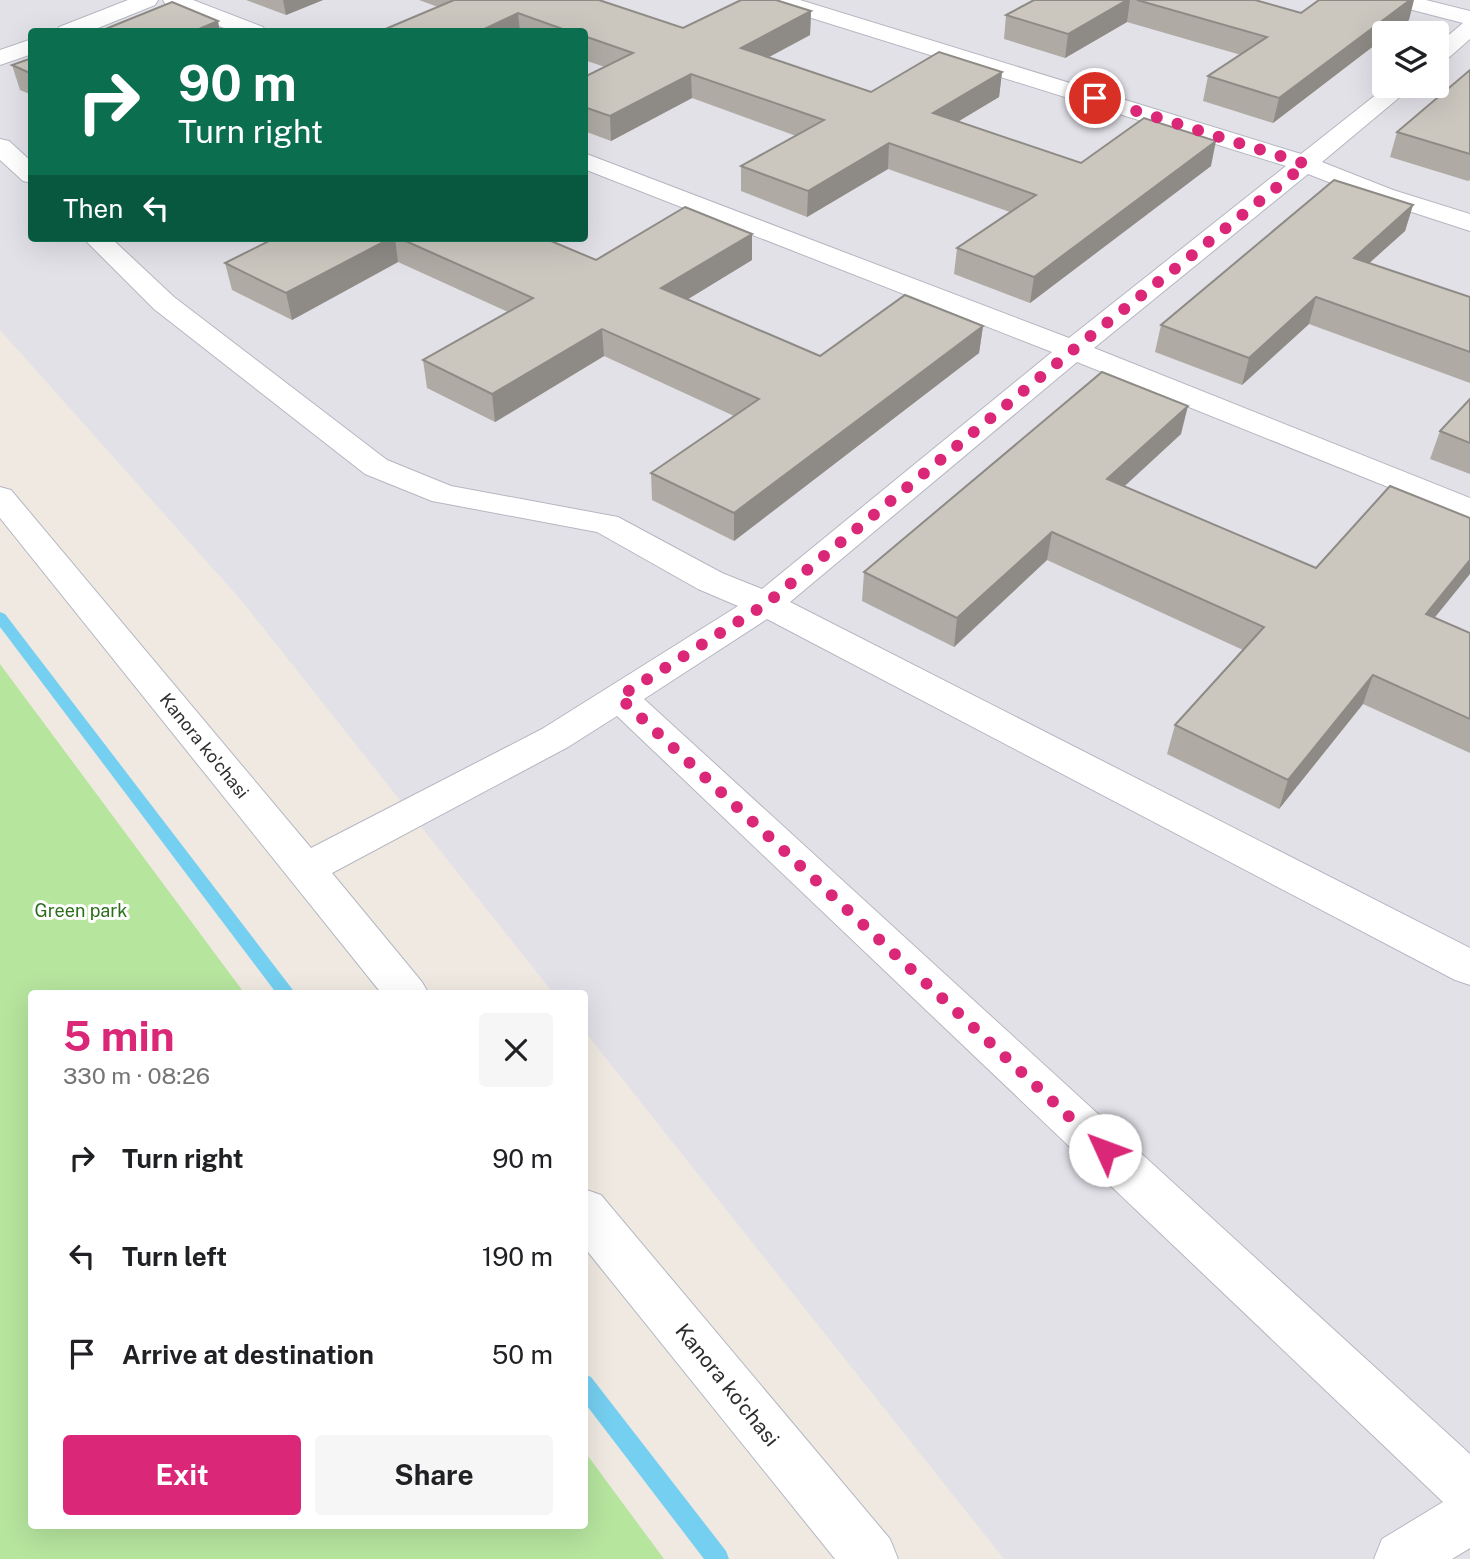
<!DOCTYPE html>
<html lang="en">
<head>
<meta charset="utf-8">
<style>
	body { margin:0; font-family:"Public Sans",sans-serif; background:#f6f6f6; color:#202124; height:100vh; display:flex; flex-direction:column; font-size:26px; white-space:nowrap }
	* { box-sizing:border-box; margin:0 }
	p { font-size:23px; color:#757577 }
	.icon { flex:none; width:38px; height:38px; fill:none; stroke:currentColor; stroke-width:2; stroke-linecap:round; stroke-linejoin:round }
	.map { position:relative; flex:1; overflow:hidden }
	.sheet { position:absolute; left:28px; top:990px; width:560px; height:539px; display:flex; flex-direction:column; background:#fff; border-radius:7px; box-shadow:0 7px 28px #0002 }
	.sheet>* { flex:none }
	.hud { position:absolute; left:28px; top:28px; width:560px; height:214px; border-radius:7px; box-shadow:0 7px 28px #0002; background:#0b6e4f; color:#fff; overflow:hidden }
	.controls { position:absolute; left:1372px; top:21px; display:grid; gap:14px }
	.controls a { display:grid; place-items:center; width:77px; height:77px; border-radius:7px; background:#fff; box-shadow:0 7px 28px #0002; font-size:35px }
	.pin { position:absolute; display:grid; place-items:center; width:60px; height:60px; color:#fff; margin:-30px; border:4px solid #fff; border-radius:50%; box-shadow:0 2px 7px #0007 }
	.me { position:absolute; width:77px; margin:-38px; rotate:313deg; stroke-linejoin:round; filter:drop-shadow(0 0 5px #0008) }
	.turn { display:flex; align-items:center; gap:24px; height:147px; padding:0 35px; font-size:32px }
	.turn .icon { width:91px; height:91px; stroke-width:2.5 }
	.turn b { display:block; font-size:49px; line-height:60px }
	.then { display:flex; align-items:center; height:66px; padding:0 35px; background:#0003; gap:14px; font-size:26px }
	.round { display:grid; place-items:center; flex:none; width:74px; height:74px; border-radius:7px; background:#f6f6f6 }
	.summary { display:flex; align-items:center; justify-content:space-between; height:119px; padding:0 35px }
	h1 { font-size:42px; font-weight:700; line-height:52px; color:#db2777 }
	.button { display:flex; gap:14px; margin-top:auto; padding:14px 35px }
	.button a { flex:1; height:80px; border-radius:7px; background:#db2777; color:#fff; font-size:28px; font-weight:700; line-height:80px; text-align:center }
	.button a+a { background:#f6f6f6; color:#202124 }
	ul { padding:0; list-style:none }
	li { display:flex; align-items:center; gap:21px; height:98px; padding:0 35px }
	li div { flex:1 }
	li b { display:block; font-size:26px }
	li em { font-style:normal }
	.map>svg:first-child { display:block }
	.industrial { fill:#e3e1e8; fill-rule:evenodd }
	.green { fill:#b6e59e }
	.lines { fill:none; stroke-linecap:round; stroke-linejoin:round }
	.stream { fill:#75cff0; fill-rule:evenodd }
	.minor-casing { stroke:#b4b7c1; stroke-width:2 }
	.minor { fill:#fff; fill-rule:evenodd }
	.wall { fill:#afaba4 }
	.shaded-wall { fill:#8e8b86 }
	.building { fill:#cbc7bf; stroke:#8e8b86; stroke-width:2 }
	.route { stroke:#db2777; stroke-width:12; stroke-dasharray:0 21.6 }
	.labels { text-anchor:middle; stroke-width:6; stroke-linejoin:round; paint-order:stroke }
	.street-label { font-size:18px; fill:#2e2e2e; stroke:#fff }
	.park-label { font-size:18px; fill:#2c6e1b; stroke:#fff }
	.near-street-label { font-size:21px; fill:#2e2e2e; stroke:#fff }
</style>
</head>
<body>
<div class="map">
<svg width="1470" height="1559" viewBox="0 0 1470 1559">
	<rect width="100%" height="100%" fill="#efe9e1"/>
	<path class="industrial" d="M0,0H1470V1559H1004L585,1032L584,994H554L241,600L0,330ZM32,32H584V238H32ZM1384,33H1437V86H1384Z"/>
	<polygon class="green" points="0,664 245,994 32,994 32,1526 584,1526 585,1452 664,1559 0,1559"/>
	<g class="lines">
		<g class="stream">
			<polygon points="0,612 5,614 296,994 277,994 0,627"/>
			<polygon points="584,1374 591,1377 726,1551 729,1559 704,1559 584,1402"/>
		</g>
		<defs>
			<g id="minor">
				<polygon points="128,0 158,0 155,5 88,32 56,32 59,27"/>
				<polygon points="163,0 193,0 263,27 266,32 234,32 166,5"/>
				<polygon points="767,0 800,0 1301,154 1387,86 1413,86 1322,162 1393,190 1470,214 1470,231 1375,200 1308,174 1094,348 1470,498 1470,520 1077,362 790,602 1470,948 1470,985 1455,980 767,619 644,699 1470,1454 1470,1548 1452,1559 1374,1559 1382,1539 1443,1502 617,716 568,747 332,873 422,982 429,994 382,994 0,518 0,487 11,490 311,848 542,729 738,606 698,589 597,532 432,501 365,474 154,309 83,238 111,238 174,297 387,460 451,486 618,517 722,573 762,589 1052,352 584,169 584,153 1069,338 1286,166 770,5"/>
				<polygon points="1390,0 1426,0 1470,11 1470,39 1445,61 1437,63 1437,45 1463,23 1393,5"/>
				<polygon points="32,39 32,54 0,65 0,50"/>
				<polygon points="0,139 9,141 32,162 32,183 23,181 0,160"/>
				<polygon points="584,1189 601,1195 890,1539 898,1559 835,1559 584,1247"/>
			</g>
		</defs>
		<use href="#minor" class="minor-casing"/>
		<use href="#minor" class="minor"/>
	</g>
	<g class="wall">
		<polygon points="246,0 323,0 286,15"/>
		<polygon points="419,0 599,0 683,28 811,11 810,35 769,57 871,92 1002,72 999,97 958,121 1081,163 1211,166 1030,303 954,274 957,248 1010,212 888,169 807,217 741,191 741,166 796,136 692,98 611,141 584,131 584,77 605,67 584,60 584,32 383,32 383,30 438,7"/>
		<polygon points="1034,0 1255,0 1301,13 1409,20 1391,33 1384,33 1384,38 1273,123 1203,101 1208,76 1241,55 1127,22 1065,58 1004,39 1006,15"/>
		<polygon points="32,58 32,95 20,90 12,65"/>
		<polygon points="1470,70 1470,180 1468,181 1390,157 1397,132"/>
		<polygon points="1413,205 1405,231 1369,263 1470,297 1470,383 1309,324 1242,385 1155,352 1161,325"/>
		<polygon points="752,234 752,260 688,299 820,356 983,326 979,353 734,541 652,500 651,473 734,416 604,356 495,422 427,388 423,360 508,312 398,262 292,320 232,290 225,263 275,238 544,238 596,260"/>
		<polygon points="1470,399 1470,474 1430,459 1440,431"/>
		<polygon points="1181,434 1124,486 1316,568 1470,633 1470,753 1363,704 1279,809 1167,754 1175,725 1243,650 1047,560 954,647 862,601 864,572"/>
	</g>
	<g class="shaded-wall">
		<polygon points="283,0 323,0 286,15"/>
		<polygon points="1127,0 1130,0 1127,22 1065,58 1068,34"/>
		<polygon points="1410,0 1414,0 1409,20 1391,33 1384,33 1384,38 1273,123 1279,98"/>
		<polygon points="811,11 810,35 741,72 741,48"/>
		<polygon points="518,13 520,32 478,32"/>
		<polygon points="218,21 220,32 192,32"/>
		<polygon points="1002,72 999,97 931,138 933,113"/>
		<polygon points="691,74 692,98 611,141 610,116"/>
		<polygon points="1216,141 1211,166 1030,303 1034,277"/>
		<polygon points="889,143 888,169 807,217 808,191"/>
		<polygon points="1413,205 1405,231 1346,284 1354,258"/>
		<polygon points="752,234 752,260 662,315 661,288"/>
		<polygon points="391,238 395,238 398,262 292,320 286,293"/>
		<polygon points="1316,297 1309,324 1242,385 1249,358"/>
		<polygon points="983,326 979,353 734,541 734,513"/>
		<polygon points="602,329 604,356 495,422 492,394"/>
		<polygon points="1188,406 1181,434 1102,507 1107,479"/>
		<polygon points="1052,532 1047,560 954,647 957,618"/>
		<polygon points="1470,560 1470,574 1415,642 1426,614"/>
		<polygon points="1373,675 1363,704 1279,809 1288,780"/>
	</g>
	<g class="building">
		<polygon points="454,0 599,0 683,28 741,0 776,0 811,11 741,48 871,92 939,52 1002,72 933,113 1081,163 1144,118 1216,141 1034,277 957,248 1036,195 889,143 808,191 741,166 824,120 691,74 610,116 584,107 584,77 633,53 584,36 584,32 571,32 518,13 478,32 386,32 383,30"/>
		<polygon points="1034,0 1127,0 1068,34 1006,15"/>
		<polygon points="1137,0 1255,0 1301,13 1319,0 1410,0 1279,98 1208,76 1267,37"/>
		<polygon points="172,2 218,21 192,32 98,32"/>
		<polygon points="32,58 32,74 12,65"/>
		<polygon points="1470,70 1470,154 1397,132"/>
		<polygon points="1334,180 1413,205 1354,258 1470,297 1470,352 1316,297 1249,358 1161,325"/>
		<polygon points="685,207 752,234 661,288 820,356 905,295 983,326 734,513 651,473 759,399 602,329 492,394 423,360 533,298 399,238 544,238 596,260"/>
		<polygon points="275,238 391,238 286,293 225,263"/>
		<polygon points="1102,372 1188,406 1107,479 1316,568 1390,486 1470,518 1470,560 1426,614 1470,633 1470,719 1373,675 1288,780 1175,725 1264,627 1052,532 957,618 864,572"/>
		<polygon points="1470,399 1470,443 1440,431"/>
	</g>
	<g class="lines">
		<polyline class="route" points="1095,98 1306,164 1073,350 766,604 619,697 1105,1150"/>
	</g>
	<g class="labels">
		<g class="street-label">
			<text transform="translate(204 746) rotate(51)" y="6">Kanora ko'chasi</text>
		</g>
		<g class="park-label">
			<text x="81" y="917">Green park</text>
		</g>
		<g class="near-street-label">
			<text transform="translate(727 1385) rotate(51)" y="7">Kanora ko'chasi</text>
		</g>
	</g>
</svg>
<div class="controls">
<a><svg class="icon" aria-label="layers" viewBox="0 0 24 24"><path d="M12 4l9 5-9 5-9-5zM3 14l9 5 9-5"/></svg></a>
</div>
<div class="pin" style="left:1095px;top:98px;background:#d93025"><svg class="icon" aria-label="arrive" viewBox="0 0 24 24"><path d="M6 21V4h12l-3 4 3 4H6"/></svg></div>
<svg class="me" style="left:1105px;top:1150px" viewBox="-20 -20 40 40"><circle r="19" fill="#fff"/><path d="M0-13L10 11 0 6-10 11z" fill="#db2777"/></svg>
<div class="hud">
<div class="turn"><svg class="icon" aria-label="right" viewBox="0 0 24 24"><path d="M7 20v-9h11M14 6l5 5-5 5"/></svg><div><b>90 m</b>Turn right</div></div>
<div class="then">Then<svg class="icon" aria-label="left" viewBox="0 0 24 24"><path d="M17 20v-9H6M10 6l-5 5 5 5"/></svg></div>
</div>
<section class="sheet">
<div class="summary"><div><h1>5 min</h1><p>330 m · 08:26</p></div><a class="round"><svg class="icon" aria-label="close" viewBox="0 0 24 24"><path d="M6 6l12 12M18 6L6 18"/></svg></a></div>
<ul>
<li><svg class="icon" aria-label="right" viewBox="0 0 24 24"><path d="M7 20v-9h11M14 6l5 5-5 5"/></svg><div><b>Turn right</b></div><em>90 m</em></li>
<li><svg class="icon" aria-label="left" viewBox="0 0 24 24"><path d="M17 20v-9H6M10 6l-5 5 5 5"/></svg><div><b>Turn left</b></div><em>190 m</em></li>
<li><svg class="icon" aria-label="arrive" viewBox="0 0 24 24"><path d="M6 21V4h12l-3 4 3 4H6"/></svg><div><b>Arrive at destination</b></div><em>50 m</em></li>
</ul>
<div class="button"><a>Exit</a><a>Share</a></div>
</section>
</div>
</body>
</html>
